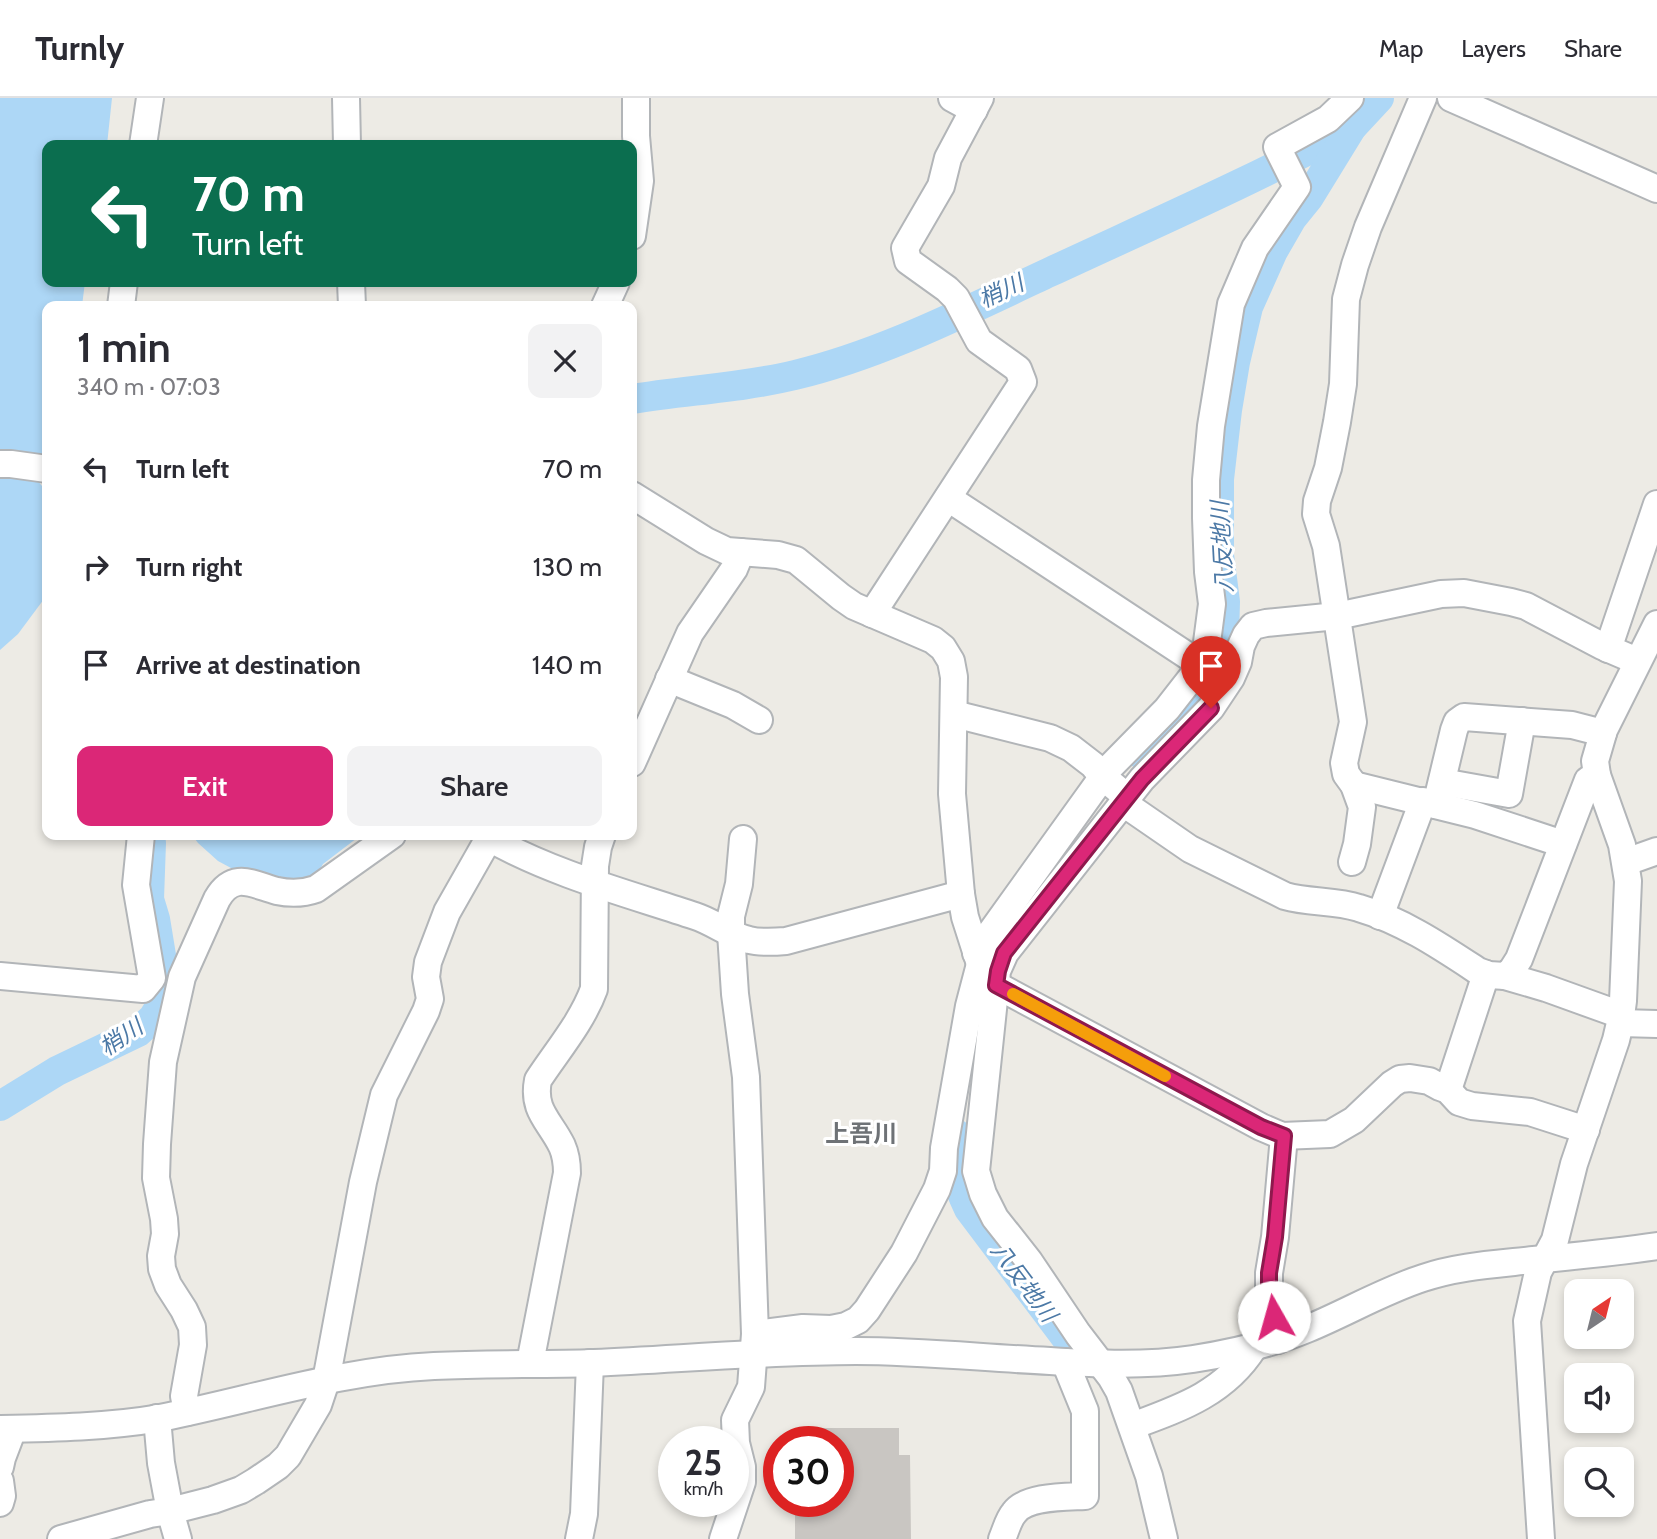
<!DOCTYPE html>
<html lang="en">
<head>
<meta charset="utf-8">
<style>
	body { margin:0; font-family:Cabin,"Noto Sans JP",sans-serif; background:#f2f2f3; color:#2b2b33; height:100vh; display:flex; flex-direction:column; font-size:26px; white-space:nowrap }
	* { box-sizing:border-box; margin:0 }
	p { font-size:23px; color:#7c7c81 }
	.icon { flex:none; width:38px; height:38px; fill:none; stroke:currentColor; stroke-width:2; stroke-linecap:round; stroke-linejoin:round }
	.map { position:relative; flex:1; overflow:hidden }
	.panel { position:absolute; left:42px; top:203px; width:595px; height:539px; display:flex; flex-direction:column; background:#fff; border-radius:14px; box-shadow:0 4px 10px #0003 }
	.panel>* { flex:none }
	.hud { position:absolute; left:42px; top:42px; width:595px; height:147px; border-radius:14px; box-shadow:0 4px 10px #0003; background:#0b6e4f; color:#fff; overflow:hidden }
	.needle { width:46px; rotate:35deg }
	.tools { position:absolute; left:1564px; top:1181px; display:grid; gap:14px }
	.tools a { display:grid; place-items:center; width:70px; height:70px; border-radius:14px; background:#fff; box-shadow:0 4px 10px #0003; font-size:35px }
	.speed { position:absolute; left:658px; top:1328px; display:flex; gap:14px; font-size:35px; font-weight:700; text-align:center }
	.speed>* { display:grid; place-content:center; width:91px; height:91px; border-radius:50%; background:#fff; box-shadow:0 4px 10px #0003; line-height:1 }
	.speed small { font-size:18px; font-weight:400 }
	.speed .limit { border:10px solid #d22; background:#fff; color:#111 }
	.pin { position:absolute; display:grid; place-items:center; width:60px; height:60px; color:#fff; margin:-72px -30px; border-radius:50% 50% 50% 0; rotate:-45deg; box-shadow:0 0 7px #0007 }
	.pin .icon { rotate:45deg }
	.me { position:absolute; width:77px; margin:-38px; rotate:353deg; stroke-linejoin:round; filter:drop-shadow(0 0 5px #0008) }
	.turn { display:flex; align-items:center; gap:24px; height:147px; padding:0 35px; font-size:32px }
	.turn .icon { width:91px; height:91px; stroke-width:2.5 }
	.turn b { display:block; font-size:49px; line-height:60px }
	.round { display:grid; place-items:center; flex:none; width:74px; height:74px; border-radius:14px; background:#f2f2f3 }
	.head { display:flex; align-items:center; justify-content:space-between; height:119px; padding:0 35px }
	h1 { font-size:42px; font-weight:600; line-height:52px }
	.button { display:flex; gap:14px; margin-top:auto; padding:14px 35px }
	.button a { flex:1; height:80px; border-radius:14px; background:#db2777; color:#fff; font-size:28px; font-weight:600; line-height:80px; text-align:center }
	.button a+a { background:#f2f2f3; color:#2b2b33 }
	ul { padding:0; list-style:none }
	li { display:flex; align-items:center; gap:21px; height:98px; padding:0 35px }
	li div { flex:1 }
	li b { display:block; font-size:26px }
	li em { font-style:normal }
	header { display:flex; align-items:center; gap:42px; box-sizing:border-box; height:98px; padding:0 35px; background:#fff; border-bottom:2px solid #e1e1e2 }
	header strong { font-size:33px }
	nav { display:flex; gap:38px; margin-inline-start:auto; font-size:24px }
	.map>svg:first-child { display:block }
	.water { fill:#add7f6 }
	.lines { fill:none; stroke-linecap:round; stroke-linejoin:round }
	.river { stroke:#add7f6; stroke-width:30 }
	.building { fill:#c9c6c2 }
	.minor-casing { stroke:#b2b5b8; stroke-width:30 }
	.minor { stroke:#fff; stroke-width:26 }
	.route-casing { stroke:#8e194d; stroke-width:18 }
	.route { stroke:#db2777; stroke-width:12 }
	.slow { stroke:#f59e0b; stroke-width:12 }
	.labels { text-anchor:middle; stroke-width:6; stroke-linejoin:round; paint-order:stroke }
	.water-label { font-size:23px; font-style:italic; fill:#4c79a6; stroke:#fff }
	.quarter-label { font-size:24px; font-weight:bold; fill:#6e7276; stroke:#fff }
</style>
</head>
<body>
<header>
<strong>Turnly</strong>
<nav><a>Map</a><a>Layers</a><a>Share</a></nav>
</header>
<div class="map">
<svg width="1657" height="1441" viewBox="0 0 1657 1441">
	<rect width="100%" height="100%" fill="#edebe5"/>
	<g class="water">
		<polygon points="0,0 112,0 107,47 47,47 47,184 85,184 82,208 47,208 47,352 34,362 0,357"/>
		<polygon points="0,373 37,382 47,394 47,497 18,536 0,552"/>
		<polygon points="192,737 361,737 323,766 315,780 297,789 244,777 218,763 198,745"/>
	</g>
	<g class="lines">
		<g class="river">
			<path d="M632,301C686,292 741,290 795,277C883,256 968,212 1050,174C1151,127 1254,82 1352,29"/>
			<polyline points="1141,656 1201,594 1214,574 1220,556 1224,537 1225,504 1219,457 1219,381 1227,312 1235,264 1248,209 1273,153 1292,120 1309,99 1352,29 1379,0"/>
			<polyline points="0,1008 57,973 138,934 153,920 161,907 165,895 164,876 155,821 149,801 151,745"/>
			<path d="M956,1036C952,1068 955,1082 969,1111L1082,1261"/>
		</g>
	</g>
	<polygon class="building" points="794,1330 899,1330 899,1357 910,1357 911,1441 795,1441 795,1404 838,1404 838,1344 794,1344"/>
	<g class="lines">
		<defs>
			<g id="minor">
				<polyline points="346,0 347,47"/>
				<polyline points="952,0 974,12"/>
				<polyline points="1451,0 1657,91"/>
				<polyline points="143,47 150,0"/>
				<polyline points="632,138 640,83 636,38 636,0"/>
				<polyline points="351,184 352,208"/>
				<polyline points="121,208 124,184"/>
				<polyline points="605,208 616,184"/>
				<polyline points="0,366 11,366 47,371"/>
				<polyline points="632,397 706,443 727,453 778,457 796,462 841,499 854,508 933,542 943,550 951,563 954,579 952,696 961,796 965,819 980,866"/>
				<polyline points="948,400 1200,566"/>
				<polyline points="872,516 1023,284 1018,271 979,243 956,200 947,191 908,163 905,150 941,88 948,60 980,0"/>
				<polyline points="1608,551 1657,406"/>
				<polyline points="669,581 733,607 759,622"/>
				<path d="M954,616L1050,640L1071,650L1093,667L1102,678L1121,694L1129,709L1190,751L1285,798C1309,805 1335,802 1359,810C1403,823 1440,848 1478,873L1489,877L1505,878L1512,872L1519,861L1588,682L1597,677"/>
				<polyline points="632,665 690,535 734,471 741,454"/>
				<polyline points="1442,684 1509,696 1522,623"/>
				<polyline points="1354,687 1475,717 1563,746"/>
				<polyline points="1436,707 1454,632 1457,624 1464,619 1572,627 1603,635"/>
				<path d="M489,740C553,776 626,795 695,818C714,824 730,838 749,842C761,845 774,844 786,843L961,796"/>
				<polyline points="743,741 739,786 731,818 731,835 735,896 746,979 755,1236"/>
				<polyline points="1352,764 1357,746 1362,709 1354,687 1346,676 1344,665 1353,624 1326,448 1316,416 1317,403 1328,370 1337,324 1343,286 1346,201 1355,167 1368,129 1423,0"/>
				<polyline points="1626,764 1657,753"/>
				<polyline points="1380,818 1423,703"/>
				<polyline points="976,855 1109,670 1167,611 1199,570 1206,552 1212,506 1208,474 1206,420 1206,382 1211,328 1231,206 1255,150 1297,89 1277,49 1328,21 1350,0"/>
				<polyline points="0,878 143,891 152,880 136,787 141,737"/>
				<polyline points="1505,878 1546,890 1621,917"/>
				<polyline points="996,887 1261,1029 1282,1038 1330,1036 1354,1022 1392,986 1400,981 1410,980 1429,983 1440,989 1448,992 1459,1004 1472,1008 1530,1014 1586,1032"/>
				<polyline points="1620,925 1657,926"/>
				<polyline points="1448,992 1486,876"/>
				<polyline points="1278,1242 1269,1196 1269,1175 1275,1139 1284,1038"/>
				<path d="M530,1265L567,1075C567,1066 566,1057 562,1048C550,1023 532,1013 538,982C557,953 582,924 594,891L595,768L598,749L602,737"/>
				<path d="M187,1314L184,1298L193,1247L192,1229L184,1212L168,1187L162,1171L161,1158L165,1136L164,1121L156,1080L157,1046L163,964L182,879L217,801C233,773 252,786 277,793C291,796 302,796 316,791L392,737"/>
				<polyline points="157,1320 161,1365 170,1413 178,1441"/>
				<path d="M1132,1328C1181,1310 1225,1295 1254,1249"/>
				<path d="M0,1331C53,1330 108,1329 160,1320C251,1302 341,1272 434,1268C487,1265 541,1267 594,1265C681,1261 768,1253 856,1253C920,1253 985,1260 1050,1263C1097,1266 1146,1268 1193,1261C1232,1255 1271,1246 1307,1231C1346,1215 1383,1193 1423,1180C1452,1170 1484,1167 1514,1164C1562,1159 1610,1155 1657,1148"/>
				<polyline points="0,1369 2,1360 13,1331"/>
				<polyline points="0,1383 2,1398 0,1405"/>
				<polyline points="61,1441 150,1416 170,1413 213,1402 241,1392 256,1383 278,1368 288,1358 318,1307 326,1283 363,1084 384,997 426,913 430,901 426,879 428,864 447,814 489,740 485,737"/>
				<polyline points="579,1441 584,1416 590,1265"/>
				<polyline points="723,1441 742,1384 742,1369 736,1345 735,1322 751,1289 755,1236 803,1230 831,1231 846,1228 858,1222 867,1212 904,1155 937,1091 943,1073 944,1050 969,908 980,866"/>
				<path d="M1002,1441C1006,1432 1008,1422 1014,1415C1026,1398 1065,1399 1085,1398V1313L1065,1264"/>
				<polyline points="1164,1441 1149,1378 1119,1293 1111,1279 1078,1236 1029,1163 995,1120 983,1096 976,1073 997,873 1005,855 1142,681 1211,610 1231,580 1238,564 1241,548 1246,537 1253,528 1266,525 1337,518 1441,496 1464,495 1511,504 1526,508 1602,548 1637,563"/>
				<polyline points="1541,1441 1527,1223 1538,1174 1555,1142 1574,1066 1616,942 1620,925 1623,903 1628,783 1622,747 1597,677 1595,663 1604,632 1657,526"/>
			</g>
		</defs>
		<use href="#minor" class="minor-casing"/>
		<use href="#minor" class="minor"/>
	</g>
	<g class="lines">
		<defs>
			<polyline id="route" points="1211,610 1142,681 1004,855 998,873 996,887 1261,1029 1284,1038 1275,1139 1269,1175 1269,1196 1274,1219"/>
		</defs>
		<use href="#route" class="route-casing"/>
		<use href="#route" class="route"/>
		<polyline class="slow" points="1013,896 1165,978"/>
	</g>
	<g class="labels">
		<g class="water-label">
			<text transform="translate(1001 193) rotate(-25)" y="8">梢川</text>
			<text transform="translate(1222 449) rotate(-93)" y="8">八反地川</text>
			<text transform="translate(121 939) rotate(-34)" y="8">梢川</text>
			<text transform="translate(1024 1184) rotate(53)" y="8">八反地川</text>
		</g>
		<g class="quarter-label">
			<text x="861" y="1044">上吾川</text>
		</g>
	</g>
</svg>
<div class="tools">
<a><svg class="needle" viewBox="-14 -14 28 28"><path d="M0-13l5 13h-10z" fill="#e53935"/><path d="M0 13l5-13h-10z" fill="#7c7c81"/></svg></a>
<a><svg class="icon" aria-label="sound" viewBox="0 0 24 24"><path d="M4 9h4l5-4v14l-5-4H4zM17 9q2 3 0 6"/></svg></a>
<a><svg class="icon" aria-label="search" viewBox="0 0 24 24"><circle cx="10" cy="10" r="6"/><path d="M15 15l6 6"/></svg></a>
</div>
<div class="speed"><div>25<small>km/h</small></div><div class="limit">30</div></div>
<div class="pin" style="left:1211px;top:610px;background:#d93025"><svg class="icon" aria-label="arrive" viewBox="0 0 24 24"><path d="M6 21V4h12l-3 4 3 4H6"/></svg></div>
<svg class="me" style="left:1274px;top:1219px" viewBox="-20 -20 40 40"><circle r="19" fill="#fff"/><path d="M0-13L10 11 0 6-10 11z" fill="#db2777"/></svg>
<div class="hud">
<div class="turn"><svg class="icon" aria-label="left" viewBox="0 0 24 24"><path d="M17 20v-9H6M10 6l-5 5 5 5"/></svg><div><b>70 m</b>Turn left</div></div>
</div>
<section class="panel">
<div class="head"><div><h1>1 min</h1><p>340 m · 07:03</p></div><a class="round"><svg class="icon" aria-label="close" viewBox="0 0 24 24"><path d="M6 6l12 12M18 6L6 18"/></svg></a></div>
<ul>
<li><svg class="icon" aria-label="left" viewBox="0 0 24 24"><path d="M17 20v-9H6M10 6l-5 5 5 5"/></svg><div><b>Turn left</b></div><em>70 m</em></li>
<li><svg class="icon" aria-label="right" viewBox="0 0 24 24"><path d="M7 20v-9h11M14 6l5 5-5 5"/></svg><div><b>Turn right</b></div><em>130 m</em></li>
<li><svg class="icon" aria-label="arrive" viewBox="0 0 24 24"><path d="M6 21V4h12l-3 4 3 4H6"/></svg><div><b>Arrive at destination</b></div><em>140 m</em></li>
</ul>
<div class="button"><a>Exit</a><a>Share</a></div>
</section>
</div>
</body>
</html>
